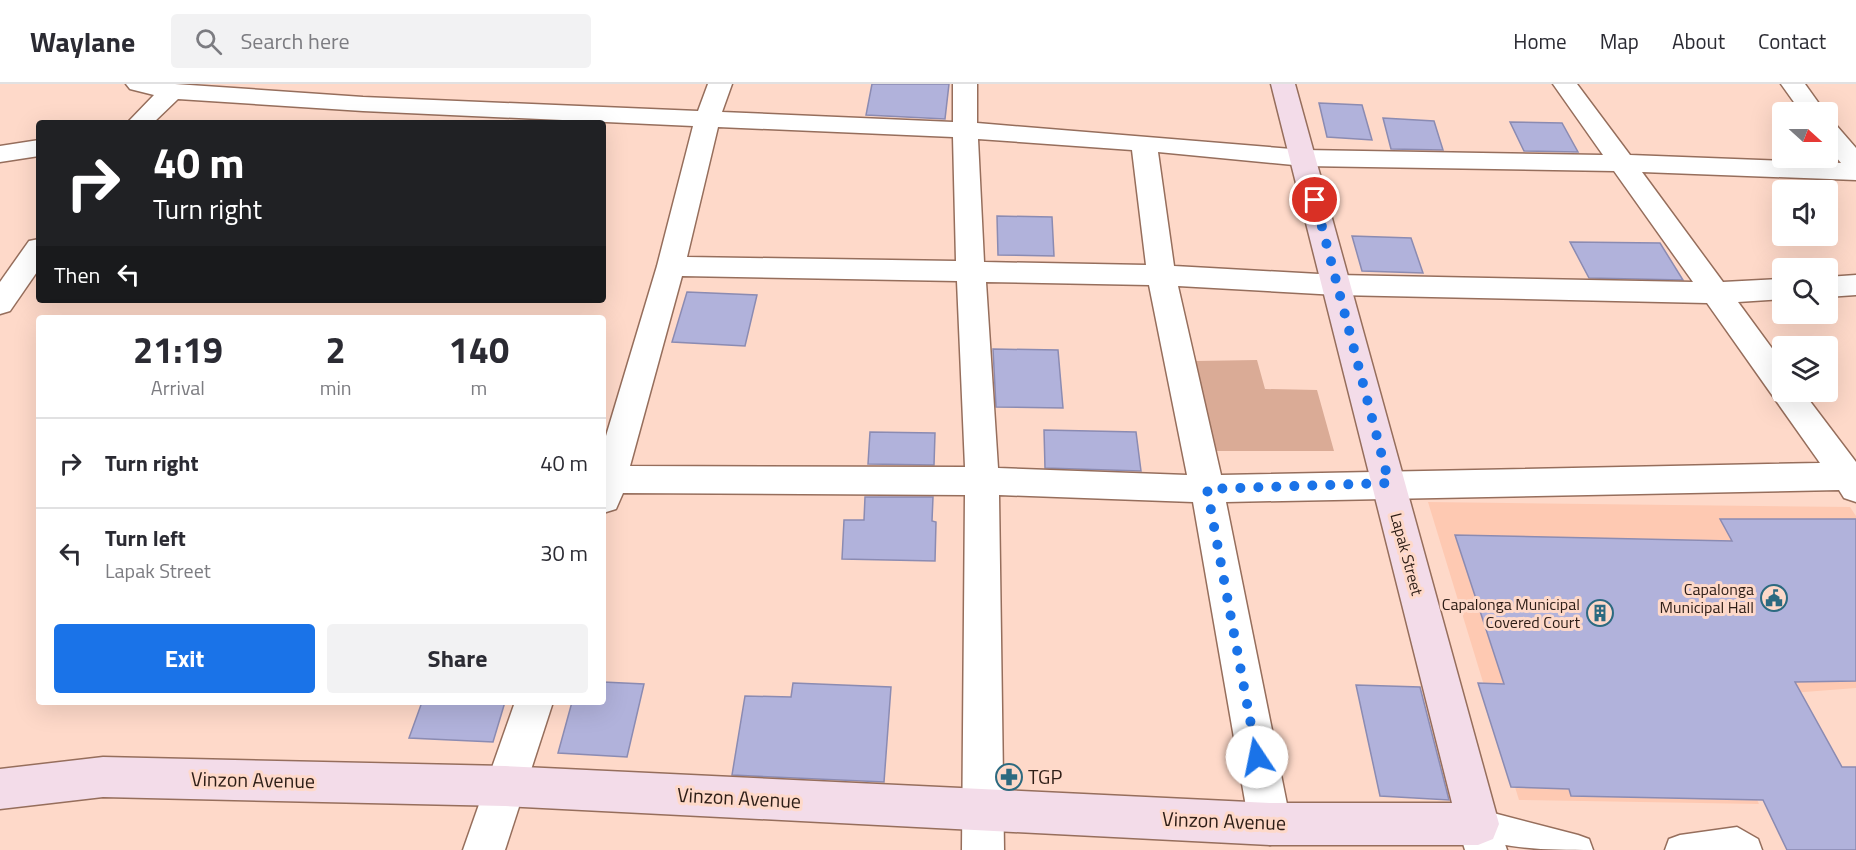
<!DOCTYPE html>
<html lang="en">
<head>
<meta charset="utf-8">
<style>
	body { margin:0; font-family:"Titillium Web",sans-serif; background:#f2f2f3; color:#2b2b33; height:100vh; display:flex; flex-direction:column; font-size:22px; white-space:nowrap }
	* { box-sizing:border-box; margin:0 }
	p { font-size:20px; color:#7c7c81 }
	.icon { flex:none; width:33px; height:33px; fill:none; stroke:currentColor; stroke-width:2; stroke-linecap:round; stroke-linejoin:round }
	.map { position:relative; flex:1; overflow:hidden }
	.sheet { position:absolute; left:36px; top:231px; width:570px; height:390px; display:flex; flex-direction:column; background:#fff; border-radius:6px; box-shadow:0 6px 24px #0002 }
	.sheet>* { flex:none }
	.guide { position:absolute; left:36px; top:36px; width:570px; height:183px; border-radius:6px; box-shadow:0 6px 24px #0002; background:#202124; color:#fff; overflow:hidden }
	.needle { width:39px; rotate:111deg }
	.buttons { position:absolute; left:1772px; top:18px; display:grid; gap:12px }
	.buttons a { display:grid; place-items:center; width:66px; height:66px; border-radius:6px; background:#fff; box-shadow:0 6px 24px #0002; font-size:30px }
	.pin { position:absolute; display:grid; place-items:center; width:51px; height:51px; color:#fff; margin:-26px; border:3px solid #fff; border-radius:50%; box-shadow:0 2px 6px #0007 }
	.me { position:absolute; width:66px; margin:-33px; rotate:349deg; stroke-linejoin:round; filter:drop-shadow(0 0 4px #0008) }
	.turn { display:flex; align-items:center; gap:21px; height:126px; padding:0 18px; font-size:27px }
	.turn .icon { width:78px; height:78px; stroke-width:2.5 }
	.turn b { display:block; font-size:42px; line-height:51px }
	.then { display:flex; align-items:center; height:57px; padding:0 18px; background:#0003; gap:12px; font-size:22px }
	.eta { display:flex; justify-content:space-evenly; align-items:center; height:102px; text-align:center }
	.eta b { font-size:36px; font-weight:700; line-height:42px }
	.action { display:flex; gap:12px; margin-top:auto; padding:12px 18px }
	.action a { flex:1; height:69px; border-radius:6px; background:#1a73e8; color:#fff; font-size:24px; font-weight:700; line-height:69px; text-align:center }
	.action a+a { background:#f2f2f3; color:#2b2b33 }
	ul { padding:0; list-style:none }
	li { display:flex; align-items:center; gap:18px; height:90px; padding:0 18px; border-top:2px solid #e1e1e2 }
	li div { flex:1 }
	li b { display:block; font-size:22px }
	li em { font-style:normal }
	header { display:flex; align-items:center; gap:36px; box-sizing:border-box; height:84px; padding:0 30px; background:#fff; border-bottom:2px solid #e1e1e2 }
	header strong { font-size:28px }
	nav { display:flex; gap:33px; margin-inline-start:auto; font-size:21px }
	.search { width:420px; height:54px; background:#f2f2f3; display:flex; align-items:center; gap:15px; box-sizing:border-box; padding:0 21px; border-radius:6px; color:#7c7c81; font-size:22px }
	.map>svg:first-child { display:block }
	.built { fill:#fec9b2 }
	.green { fill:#daab96 }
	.building { fill:#b1b2db; stroke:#8b8bb2; stroke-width:1.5 }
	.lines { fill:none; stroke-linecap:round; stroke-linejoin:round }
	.service-casing { stroke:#966e5c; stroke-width:3 }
	.minor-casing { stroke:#966e5c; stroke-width:3 }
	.tertiary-casing { stroke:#966e5c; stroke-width:3 }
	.secondary-casing { stroke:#966e5c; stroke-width:3 }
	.service { fill:#fff; fill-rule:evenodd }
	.minor { fill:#fff; fill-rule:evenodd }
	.tertiary { fill:#fff; fill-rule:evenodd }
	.secondary { fill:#f3dce9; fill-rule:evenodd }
	.route { stroke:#1a73e8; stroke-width:10; stroke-dasharray:0 18 }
	.labels { text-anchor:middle; stroke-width:6; stroke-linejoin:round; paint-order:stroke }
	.street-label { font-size:16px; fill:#2d1d16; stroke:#fed9c9 }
	.poi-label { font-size:16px; fill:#2d1d16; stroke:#fed9c9; text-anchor:end }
	.near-poi-label { font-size:20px; fill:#2d1d16; stroke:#fed9c9; text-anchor:start }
	.near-street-label { font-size:20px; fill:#2d1d16; stroke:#fed9c9 }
</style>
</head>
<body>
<header>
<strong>Waylane</strong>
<div class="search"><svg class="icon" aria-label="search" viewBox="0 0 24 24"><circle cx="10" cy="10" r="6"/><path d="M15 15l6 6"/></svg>Search here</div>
<nav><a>Home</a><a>Map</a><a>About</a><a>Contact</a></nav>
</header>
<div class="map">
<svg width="1856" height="766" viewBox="0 0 1856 766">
	<rect width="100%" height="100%" fill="#fed9c9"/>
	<polygon class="built" points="1428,418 1850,423 1856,432 1856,604 1713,615 1759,720 1519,716"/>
	<polygon class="green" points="1257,276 1265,305 1317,306 1334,367 1212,367 1196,277"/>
	<g class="building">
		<polygon points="872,0 949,0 945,35 866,31"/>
		<polygon points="1319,19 1362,21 1372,56 1327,53"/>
		<polygon points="1383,34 1434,37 1443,66 1391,65"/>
		<polygon points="1510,38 1562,39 1578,68 1524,67"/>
		<polygon points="997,132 1052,133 1054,172 998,171"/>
		<polygon points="1352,152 1411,154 1423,189 1362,187"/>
		<polygon points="1570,158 1660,159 1683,196 1589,194"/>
		<polygon points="687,208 757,211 745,262 672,258"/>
		<polygon points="993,265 1058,266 1063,324 996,323"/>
		<polygon points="1044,346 1136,348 1141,387 1045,384"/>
		<polygon points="870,348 935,349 934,381 868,380"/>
		<polygon points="865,413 933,413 932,437 936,438 935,477 842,475 844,436 864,436"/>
		<polygon points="1720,435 1856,435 1856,597 1795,598 1842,683 1856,683 1856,766 1787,766 1763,716 1571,712 1569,705 1511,703 1478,599 1504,600 1455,451 1732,457"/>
		<polygon points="603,598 644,600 627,673 558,669 572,618 603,618"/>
		<polygon points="793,599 891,603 884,698 732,691 745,612 791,613"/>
		<polygon points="1356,601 1420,603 1449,716 1380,712"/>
		<polygon points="422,618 505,618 493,658 409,654"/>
	</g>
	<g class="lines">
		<defs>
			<g id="service">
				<path d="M1478,725L1578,751L1589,755L1593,766C1548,766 1510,766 1467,751L1463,740L1467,729Z"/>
				<polygon points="1737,743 1758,755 1762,766 1665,766 1669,755 1680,751"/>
			</g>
			<g id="minor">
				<path d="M126,0H175L363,13L698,27L708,0H732L722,28L953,38V0H977V39L1304,66L1603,71L1553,0H1577L1630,71L1841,79L1827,62V38L1836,41L1856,64V96L1642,88L1723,198L1782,195V215L1738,218L1782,278V308H1803L1856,378V418L1844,414L1839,406L1226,418L1291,740L1285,755L1270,761L1255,755L1249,740L1193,418L999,411L1004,766H962L965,411L623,409L616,425L603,429V362L657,182L693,42L363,27L178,15L153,39H127L154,11L130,5ZM718,43L953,53L956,177L687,173ZM978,55L1132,66L1146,181L984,178ZM1158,68L1304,82L1614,87L1693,198L1337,191L1174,182ZM682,192L957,197L965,383L630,382ZM986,198L1149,201L1187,391L998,384ZM1178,202L1337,211L1707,219L1820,379L1221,391Z"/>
				<polygon points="1781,0 1805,0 1825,28 1801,28"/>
				<polygon points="39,56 39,72 0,78 0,62"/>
				<polygon points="39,155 39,185 10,227 0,230 0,198 29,157"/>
				<polygon points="1856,191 1856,211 1827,213 1827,193"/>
				<polygon points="515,618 553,618 505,766 463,766"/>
			</g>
			<polygon id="tertiary" points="1478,719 1493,725 1507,766 1465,766 1457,740 1463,725"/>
			<polygon id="secondary" points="1271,0 1295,0 1499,740 1493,755 1478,761 1270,761 505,722 103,713 0,725 0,685 103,673 505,682 1270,719 1452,719"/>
		</defs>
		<use href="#service" class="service-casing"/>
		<use href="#minor" class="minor-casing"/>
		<use href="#tertiary" class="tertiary-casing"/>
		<use href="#secondary" class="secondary-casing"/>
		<use href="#service" class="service"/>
		<use href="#minor" class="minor"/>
		<use href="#tertiary" class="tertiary"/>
		<use href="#secondary" class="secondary"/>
	</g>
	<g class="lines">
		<polyline class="route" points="1257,673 1207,405 1389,399 1315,116"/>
	</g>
	<defs>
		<symbol id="civic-ring" viewBox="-11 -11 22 22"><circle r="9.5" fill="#fed9c9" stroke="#2c6a80" stroke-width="1.5"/><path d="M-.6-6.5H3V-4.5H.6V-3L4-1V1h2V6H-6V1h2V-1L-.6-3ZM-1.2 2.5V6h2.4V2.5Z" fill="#2c6a80"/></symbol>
		<symbol id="building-ring" viewBox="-11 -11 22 22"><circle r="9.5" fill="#fed9c9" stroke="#2c6a80" stroke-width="1.5"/><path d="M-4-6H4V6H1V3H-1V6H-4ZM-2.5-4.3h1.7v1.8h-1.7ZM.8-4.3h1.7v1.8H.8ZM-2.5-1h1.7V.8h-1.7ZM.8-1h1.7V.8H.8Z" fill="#2c6a80"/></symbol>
		<symbol id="pharmacy-ring" viewBox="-11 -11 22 22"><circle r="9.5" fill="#fed9c9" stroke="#2c6a80" stroke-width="1.5"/><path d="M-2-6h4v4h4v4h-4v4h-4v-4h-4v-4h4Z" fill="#2c6a80"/></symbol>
	</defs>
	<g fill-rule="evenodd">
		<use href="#civic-ring" x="1759" y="499" width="30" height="30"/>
		<use href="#building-ring" x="1585" y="514" width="30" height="30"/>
		<use href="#pharmacy-ring" x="994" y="678" width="30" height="30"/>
	</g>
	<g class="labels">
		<g class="street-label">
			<text transform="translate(1407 470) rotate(75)" y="6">Lapak Street</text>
		</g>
		<g class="poi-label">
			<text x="1754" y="511">Capalonga<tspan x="1754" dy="18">Municipal Hall</tspan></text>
			<text x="1580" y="526">Capalonga Municipal<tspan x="1580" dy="18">Covered Court</tspan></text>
		</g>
		<g class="near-poi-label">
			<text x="1028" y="700">TGP</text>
		</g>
		<g class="near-street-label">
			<text transform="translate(253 696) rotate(1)" y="7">Vinzon Avenue</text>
			<text transform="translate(739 714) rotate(3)" y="7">Vinzon Avenue</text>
			<text transform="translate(1224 737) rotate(2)" y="7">Vinzon Avenue</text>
		</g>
	</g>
</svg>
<div class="buttons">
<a><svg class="needle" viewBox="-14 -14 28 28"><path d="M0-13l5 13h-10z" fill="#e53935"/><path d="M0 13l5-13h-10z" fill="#7c7c81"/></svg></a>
<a><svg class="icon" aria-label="sound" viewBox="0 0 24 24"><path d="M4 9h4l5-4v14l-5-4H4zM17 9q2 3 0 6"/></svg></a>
<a><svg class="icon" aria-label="search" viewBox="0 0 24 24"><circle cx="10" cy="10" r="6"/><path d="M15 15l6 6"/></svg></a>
<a><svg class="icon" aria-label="layers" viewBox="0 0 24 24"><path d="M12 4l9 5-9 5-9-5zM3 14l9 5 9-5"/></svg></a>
</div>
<div class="pin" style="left:1315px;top:116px;background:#d93025"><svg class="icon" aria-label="arrive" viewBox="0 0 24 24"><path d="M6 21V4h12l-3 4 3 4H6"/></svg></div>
<svg class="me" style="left:1257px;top:673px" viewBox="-20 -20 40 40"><circle r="19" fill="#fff"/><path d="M0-13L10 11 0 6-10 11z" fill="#1a73e8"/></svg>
<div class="guide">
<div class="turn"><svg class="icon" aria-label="right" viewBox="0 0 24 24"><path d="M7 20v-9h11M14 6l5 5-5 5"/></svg><div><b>40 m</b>Turn right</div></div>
<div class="then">Then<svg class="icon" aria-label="left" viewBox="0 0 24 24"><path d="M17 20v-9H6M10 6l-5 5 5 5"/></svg></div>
</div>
<section class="sheet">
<div class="eta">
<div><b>21:19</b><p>Arrival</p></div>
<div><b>2</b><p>min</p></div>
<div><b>140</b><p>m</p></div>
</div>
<ul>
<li><svg class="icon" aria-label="right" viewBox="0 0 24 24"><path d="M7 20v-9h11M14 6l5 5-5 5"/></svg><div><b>Turn right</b></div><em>40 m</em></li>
<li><svg class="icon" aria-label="left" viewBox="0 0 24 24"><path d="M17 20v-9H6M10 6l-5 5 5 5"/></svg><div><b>Turn left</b><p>Lapak Street</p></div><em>30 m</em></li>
</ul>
<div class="action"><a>Exit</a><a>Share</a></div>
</section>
</div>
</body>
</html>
